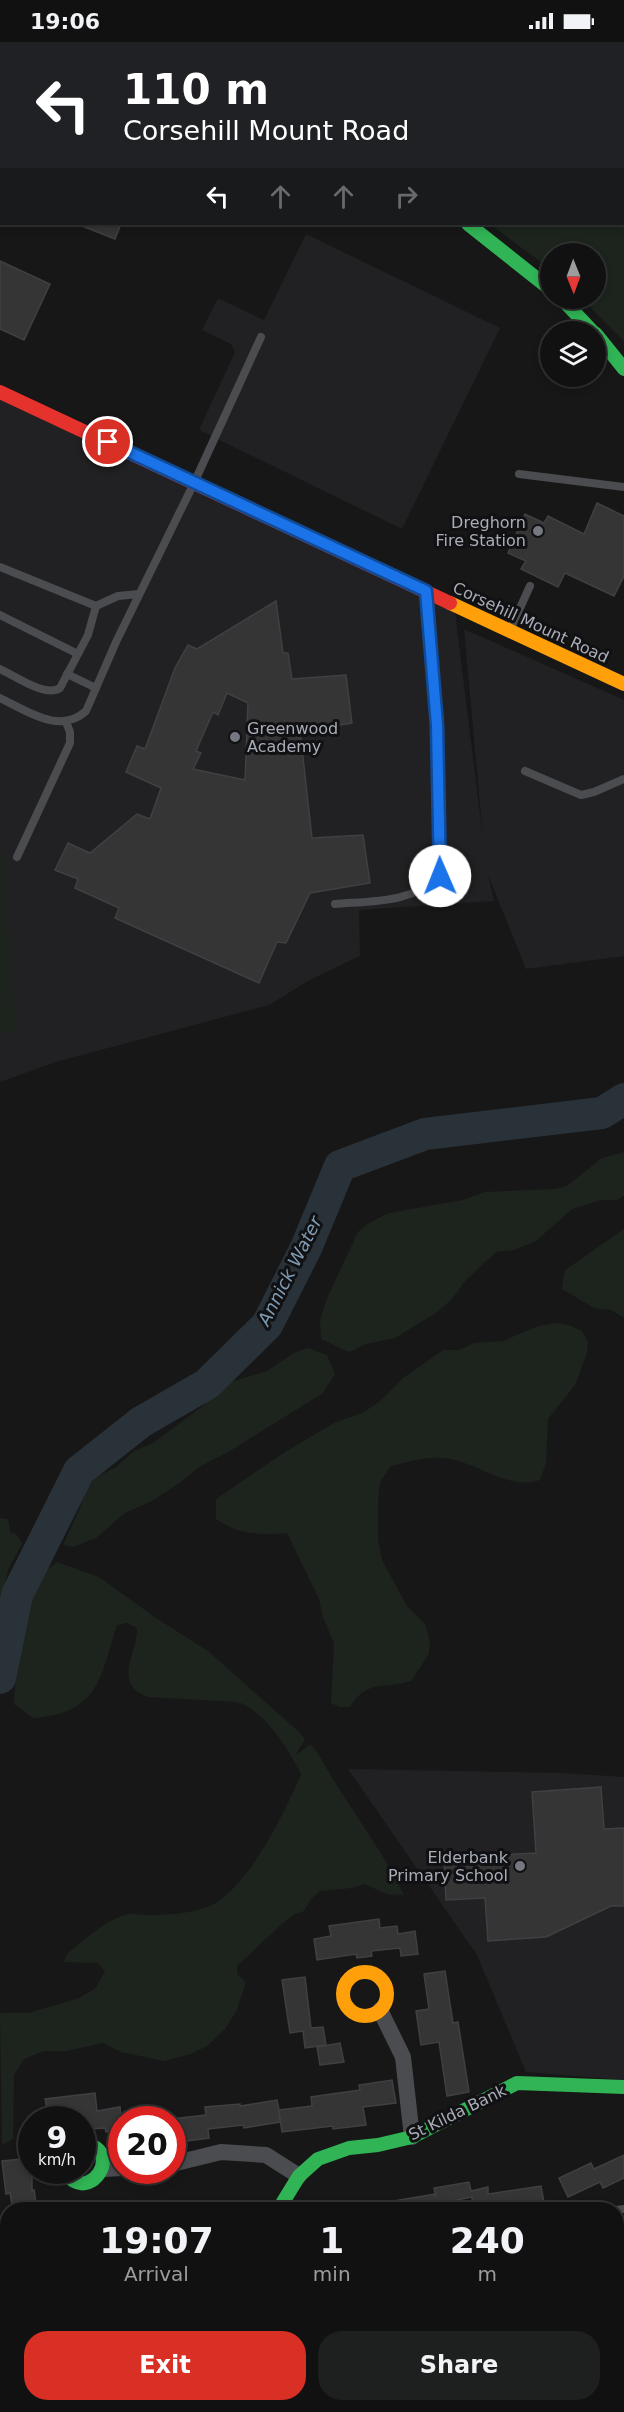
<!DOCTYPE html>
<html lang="en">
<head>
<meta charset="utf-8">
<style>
	body { margin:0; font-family:"DejaVu Sans",sans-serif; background:#1e1f1f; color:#f1f3f6; height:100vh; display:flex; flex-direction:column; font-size:22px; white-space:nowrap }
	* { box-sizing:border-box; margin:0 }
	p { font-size:20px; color:#9c9d9f }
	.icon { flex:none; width:33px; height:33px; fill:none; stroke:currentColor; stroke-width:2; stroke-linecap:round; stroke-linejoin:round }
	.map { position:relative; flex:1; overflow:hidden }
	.side { position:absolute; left:0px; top:2160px; width:624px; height:210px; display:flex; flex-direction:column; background:#111; border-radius:24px 24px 0 0; box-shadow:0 3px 9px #0003,0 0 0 2px #303131 }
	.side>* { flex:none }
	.hud { position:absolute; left:0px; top:0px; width:624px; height:183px; box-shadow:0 3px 9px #0003,0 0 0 2px #303131; background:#202124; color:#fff; overflow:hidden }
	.needle { width:39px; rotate:179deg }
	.tools { position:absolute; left:540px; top:201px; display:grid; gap:12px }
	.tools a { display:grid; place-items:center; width:66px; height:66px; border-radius:50%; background:#111; box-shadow:0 3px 9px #0003,0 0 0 2px #303131; font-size:30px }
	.speed { position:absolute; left:18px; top:2064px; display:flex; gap:12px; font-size:30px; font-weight:700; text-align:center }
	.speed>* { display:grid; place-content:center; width:78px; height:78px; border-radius:50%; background:#111; box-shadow:0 3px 9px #0003,0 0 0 2px #303131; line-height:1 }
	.speed small { font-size:15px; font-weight:400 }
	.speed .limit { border:9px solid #d22; background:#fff; color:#111 }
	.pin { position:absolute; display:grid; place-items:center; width:51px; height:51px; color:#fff; margin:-26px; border:3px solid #fff; border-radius:50%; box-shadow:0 2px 6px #0007 }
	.me { position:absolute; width:66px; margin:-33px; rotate:359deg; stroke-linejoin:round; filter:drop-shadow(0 0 4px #0008) }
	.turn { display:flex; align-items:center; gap:21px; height:126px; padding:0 24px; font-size:27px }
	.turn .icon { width:78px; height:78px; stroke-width:2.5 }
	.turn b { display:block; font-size:42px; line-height:51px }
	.lanes { display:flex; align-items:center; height:57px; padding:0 24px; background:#0003; justify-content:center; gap:30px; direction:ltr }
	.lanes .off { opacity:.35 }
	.eta { display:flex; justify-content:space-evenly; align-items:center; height:102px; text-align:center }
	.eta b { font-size:36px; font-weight:600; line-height:42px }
	.action { display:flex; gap:12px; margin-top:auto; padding:12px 24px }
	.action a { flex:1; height:69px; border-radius:24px; background:#d93025; color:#fff; font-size:24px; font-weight:600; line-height:69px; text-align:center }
	.action a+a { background:#1e1f1f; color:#f1f3f6 }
	.status { display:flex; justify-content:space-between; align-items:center; height:42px; padding:0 30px; background:#111; direction:ltr }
	.status svg { height:16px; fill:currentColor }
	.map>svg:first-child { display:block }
	.built { fill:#212123 }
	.green { fill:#1d241e }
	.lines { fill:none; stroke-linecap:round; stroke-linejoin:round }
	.river { stroke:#2a3239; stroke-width:32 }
	.building { fill:#353536; stroke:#3f4043; stroke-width:1.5; fill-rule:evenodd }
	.lane { stroke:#4b4c50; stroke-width:8 }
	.street { stroke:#4b4c50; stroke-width:16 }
	.fast { stroke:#30b455; stroke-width:14 }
	.slow { stroke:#ff9f0a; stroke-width:14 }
	.jam { stroke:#e5322d; stroke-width:14 }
	.route-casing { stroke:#114b97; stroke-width:15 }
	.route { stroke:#1a73e8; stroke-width:10 }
	.poi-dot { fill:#757880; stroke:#111113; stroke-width:2 }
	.labels { text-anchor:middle; stroke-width:6; stroke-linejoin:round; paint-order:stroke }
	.poi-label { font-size:16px; fill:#a8adb8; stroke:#111113; text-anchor:end }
	.street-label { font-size:16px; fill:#a8adb8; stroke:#111113 }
	.water-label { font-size:18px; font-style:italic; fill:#7f9bb3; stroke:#111113 }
</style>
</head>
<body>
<div class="status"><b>19:06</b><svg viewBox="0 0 49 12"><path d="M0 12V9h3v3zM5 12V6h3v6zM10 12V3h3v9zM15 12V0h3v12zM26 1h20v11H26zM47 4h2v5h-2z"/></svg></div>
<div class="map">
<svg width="624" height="2370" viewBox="0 0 624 2370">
	<rect width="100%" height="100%" fill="#171717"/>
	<g class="built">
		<polygon points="306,192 500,286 402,487 199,388 235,310 231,302 202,288 218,256 264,278"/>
		<polygon points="0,350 454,562 483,796 464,587 624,658 624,914 526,927 488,833 494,859 359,868 360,914 308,939 269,963 56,1020 0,1040"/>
		<polygon points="348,1727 563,1731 624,1735 624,2038 526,2030 477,1913"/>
	</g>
	<g class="green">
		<polygon points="623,133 624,133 624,299 582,257 596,256 596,212 550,212 550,227 490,182 622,182"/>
		<polygon points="0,784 16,989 0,990"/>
		<polygon points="624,1110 624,1154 617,1158 601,1158 572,1167 536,1199 514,1208 496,1210 465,1239 452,1257 436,1271 395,1296 366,1302 349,1310 321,1297 320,1278 328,1254 358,1190 369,1181 389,1171 463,1158 485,1150 556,1147 567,1144 602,1116"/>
		<polygon points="624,1187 624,1276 611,1268 594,1266 562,1247 565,1228"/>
		<path d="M556,1281L569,1283L582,1289L588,1300L587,1311L575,1343L548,1377L546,1421L540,1438C508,1448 481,1423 451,1417C430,1413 411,1419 391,1424L380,1440L378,1460V1498L382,1518L407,1564L425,1582L430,1599L429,1612L411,1639C383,1648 368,1636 350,1665H339L331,1661L334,1601L323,1575L319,1557L287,1491C261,1493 238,1493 216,1477V1457L285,1410L334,1381L364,1370L379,1360L403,1336L443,1308H459L474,1301L503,1299L538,1284Z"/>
		<polygon points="307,1306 327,1313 335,1332 323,1351 230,1409 199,1425 178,1442 152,1459 125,1471 96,1496 73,1505 63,1503 80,1466 86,1448 95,1436 116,1425 134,1409 153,1401 204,1363 226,1341 267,1329 294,1311"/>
		<polygon points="0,1476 8,1477 10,1490 17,1493 22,1502 8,1528 0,1564"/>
		<path d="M57,1520L99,1535L156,1576L208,1609L299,1690L305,1697L295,1714L310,1702C320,1712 325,1725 333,1737C357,1776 384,1812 404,1853L387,1852L364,1842L352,1846L320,1849L311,1857L304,1869L295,1872L284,1880L237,1924V1932L246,1940L236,1970L225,1987L207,2004L191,2012L164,2019L121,2010L103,2001L66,2009H44L24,2017L14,2033L13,2097L2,2103L0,1971H29L79,1956L96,1946L105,1929L97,1921L64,1920L67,1912C85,1898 107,1876 129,1872C135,1871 142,1873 148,1873C167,1873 189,1872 207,1865C245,1852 286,1769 301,1732C290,1709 263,1666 237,1660L148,1655C111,1642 138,1611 137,1586L127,1581L117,1583C100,1635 100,1671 33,1676L14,1662L18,1593L25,1571L46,1529Z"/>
	</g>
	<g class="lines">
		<polyline class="river" points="0,1636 17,1553 79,1429 141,1380 207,1342 267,1283 306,1206 340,1124 425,1092 602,1071 624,1057"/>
	</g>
	<g class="building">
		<polygon points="77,182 121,182 115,197"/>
		<polygon points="0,219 50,242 24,298 0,287"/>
		<polygon points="597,461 624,474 624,534 614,554 565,531 558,545 521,527 526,519 508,511 525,472 544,481 548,474 584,492"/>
		<path d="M276,559L283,611H288L292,637L346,633L352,681L300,689L312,796L363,793L370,841L310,851L286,901L277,900L259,941L115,876L119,866L75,846L78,837L55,828L68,801L90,811L137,772L150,777L161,746L126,730L137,704L145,707L175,626L188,603L197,607ZM227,651L248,661L245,738L193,727L201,711L196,709L213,670L218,673Z"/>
		<polygon points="601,1745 604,1787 624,1786 624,1864 611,1864 546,1895 488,1899 485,1856 446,1858 444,1816 536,1811 532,1750"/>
		<polygon points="379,1877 380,1886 397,1884 398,1892 415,1889 418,1912 401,1914 400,1906 371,1909 372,1914 357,1916 356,1912 317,1918 314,1897 331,1894 329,1884"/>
		<polygon points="445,1929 453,1981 458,1980 469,2050 447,2054 439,2000 421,2003 416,1969 429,1967 424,1932"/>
		<polygon points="305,1935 311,1986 323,1985 326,2003 305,2006 303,1989 290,1991 282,1938"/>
		<polygon points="340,2001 344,2020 320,2023 317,2005"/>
		<polygon points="392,2038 396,2061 363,2065 366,2083 333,2087 333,2084 282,2090 279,2069 280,2080 244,2086 243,2083 208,2087 209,2096 172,2101 172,2077 206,2073 205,2065 240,2062 240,2064 277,2058 279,2068 312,2064 311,2055 360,2048 359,2043"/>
		<polygon points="95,2051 97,2069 120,2065 122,2087 106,2090 105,2086 91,2087 89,2078 49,2078 45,2057"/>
		<polygon points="624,2113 624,2136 603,2146 600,2140 568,2155 559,2136 591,2121 594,2127"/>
		<polygon points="32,2116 32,2149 34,2148 37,2168 13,2168 10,2151 6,2152 2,2119"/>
		<polygon points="469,2140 471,2149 488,2145 488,2152 541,2144 545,2166 473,2167 472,2155 437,2162 438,2168 388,2168 387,2160 435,2152 436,2155 434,2146"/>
	</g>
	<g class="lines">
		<g class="lane">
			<polyline points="519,432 624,445"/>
			<polyline points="0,525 96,564"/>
			<polyline points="0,573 78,612"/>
			<polyline points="510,588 530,544"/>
			<path d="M0,627C15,634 46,656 60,646L88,593L96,564L118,554L139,552"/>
			<polyline points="67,632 96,646"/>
			<path d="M0,656C27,669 60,693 86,669L116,600L194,441L261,295"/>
			<polyline points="525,729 581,753 594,750 624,737"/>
			<polyline points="17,815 70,701 70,690 66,680"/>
			<path d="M335,862C371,859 413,861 440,834L437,683L426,553"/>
			<polyline points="616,2168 624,2167"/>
			<polyline points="0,2253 8,2253"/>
		</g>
		<g class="street">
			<polyline points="380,1968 403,2015 412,2095"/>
			<polyline points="172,2122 221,2110 266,2113 299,2134"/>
			<polyline points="103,2127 122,2126"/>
			<polyline points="97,2362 99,2370"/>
			<polyline points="220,2362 225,2370"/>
			<polyline points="571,2362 573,2370"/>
			<polyline points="140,2370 142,2362"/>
			<polyline points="242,2370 251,2362"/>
			<polyline points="472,2370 473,2362"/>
			<polyline points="539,2370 544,2362"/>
		</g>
		<g class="fast">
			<polyline points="99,0 104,2"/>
			<polyline points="622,55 624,55"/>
			<polyline points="468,182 550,247"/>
			<polyline points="561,256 593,290"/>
			<polyline points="596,292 624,327"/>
			<path d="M64,2128C67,2131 70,2137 74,2139C93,2150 114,2119 96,2106C92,2103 86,2102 82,2101"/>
			<polyline points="281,2168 283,2160 299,2134 318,2117 349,2106 378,2103 412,2095 517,2041 624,2045"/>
		</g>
		<g class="slow">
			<polyline points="450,561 624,642"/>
			<circle cx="365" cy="1952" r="22"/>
		</g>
		<g class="jam">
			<polyline points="220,0 227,2"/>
			<polyline points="362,0 369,2"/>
			<polyline points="622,88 624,88"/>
			<polyline points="0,350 450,561"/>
		</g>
	</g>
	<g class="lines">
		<defs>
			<polyline id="route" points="108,400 426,549 437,683 440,834"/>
		</defs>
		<use href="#route" class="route-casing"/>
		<use href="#route" class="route"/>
	</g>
	<g class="poi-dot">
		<circle cx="538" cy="489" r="6"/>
		<circle cx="235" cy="695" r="6"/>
		<circle cx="520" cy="1824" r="6"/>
	</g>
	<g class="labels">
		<g class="poi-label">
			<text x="526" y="486">Dreghorn<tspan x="526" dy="18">Fire Station</tspan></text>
			<text x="247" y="692" text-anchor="start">Greenwood<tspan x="247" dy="18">Academy</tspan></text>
			<text x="508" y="1821">Elderbank<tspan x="508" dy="18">Primary School</tspan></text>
		</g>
		<g class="street-label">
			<text transform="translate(531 580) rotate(25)" y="6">Corsehill Mount Road</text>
			<text transform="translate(457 2070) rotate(-26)" y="6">St Kilda Bank</text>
		</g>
		<g class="water-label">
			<text transform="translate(290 1229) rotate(-63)" y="6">Annick Water</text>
		</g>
	</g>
</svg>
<div class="tools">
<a><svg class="needle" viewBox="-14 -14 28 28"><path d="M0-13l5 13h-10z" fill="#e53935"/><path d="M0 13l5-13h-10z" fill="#9c9d9f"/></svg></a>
<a><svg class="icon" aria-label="layers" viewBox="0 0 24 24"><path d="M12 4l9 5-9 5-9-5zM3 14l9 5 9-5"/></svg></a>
</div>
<div class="speed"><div>9<small>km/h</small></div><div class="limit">20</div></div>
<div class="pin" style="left:108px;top:400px;background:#d93025"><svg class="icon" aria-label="arrive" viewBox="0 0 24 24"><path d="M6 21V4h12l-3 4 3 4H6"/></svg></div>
<svg class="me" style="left:440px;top:834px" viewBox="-20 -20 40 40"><circle r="19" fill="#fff"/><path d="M0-13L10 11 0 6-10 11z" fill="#1a73e8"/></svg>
<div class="hud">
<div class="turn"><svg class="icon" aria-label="left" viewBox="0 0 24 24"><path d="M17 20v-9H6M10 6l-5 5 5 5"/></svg><div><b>110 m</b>Corsehill Mount Road</div></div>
<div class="lanes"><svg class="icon" aria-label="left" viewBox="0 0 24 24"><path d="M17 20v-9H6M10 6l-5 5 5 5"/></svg><svg class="icon off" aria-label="ahead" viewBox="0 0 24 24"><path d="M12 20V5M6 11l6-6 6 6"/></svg><svg class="icon off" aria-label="ahead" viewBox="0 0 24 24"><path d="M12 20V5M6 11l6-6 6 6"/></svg><svg class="icon off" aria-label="right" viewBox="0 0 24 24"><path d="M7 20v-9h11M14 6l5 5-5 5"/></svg></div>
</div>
<section class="side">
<div class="eta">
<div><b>19:07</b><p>Arrival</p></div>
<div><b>1</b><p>min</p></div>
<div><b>240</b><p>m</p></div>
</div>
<div class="action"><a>Exit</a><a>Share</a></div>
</section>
</div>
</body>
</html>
